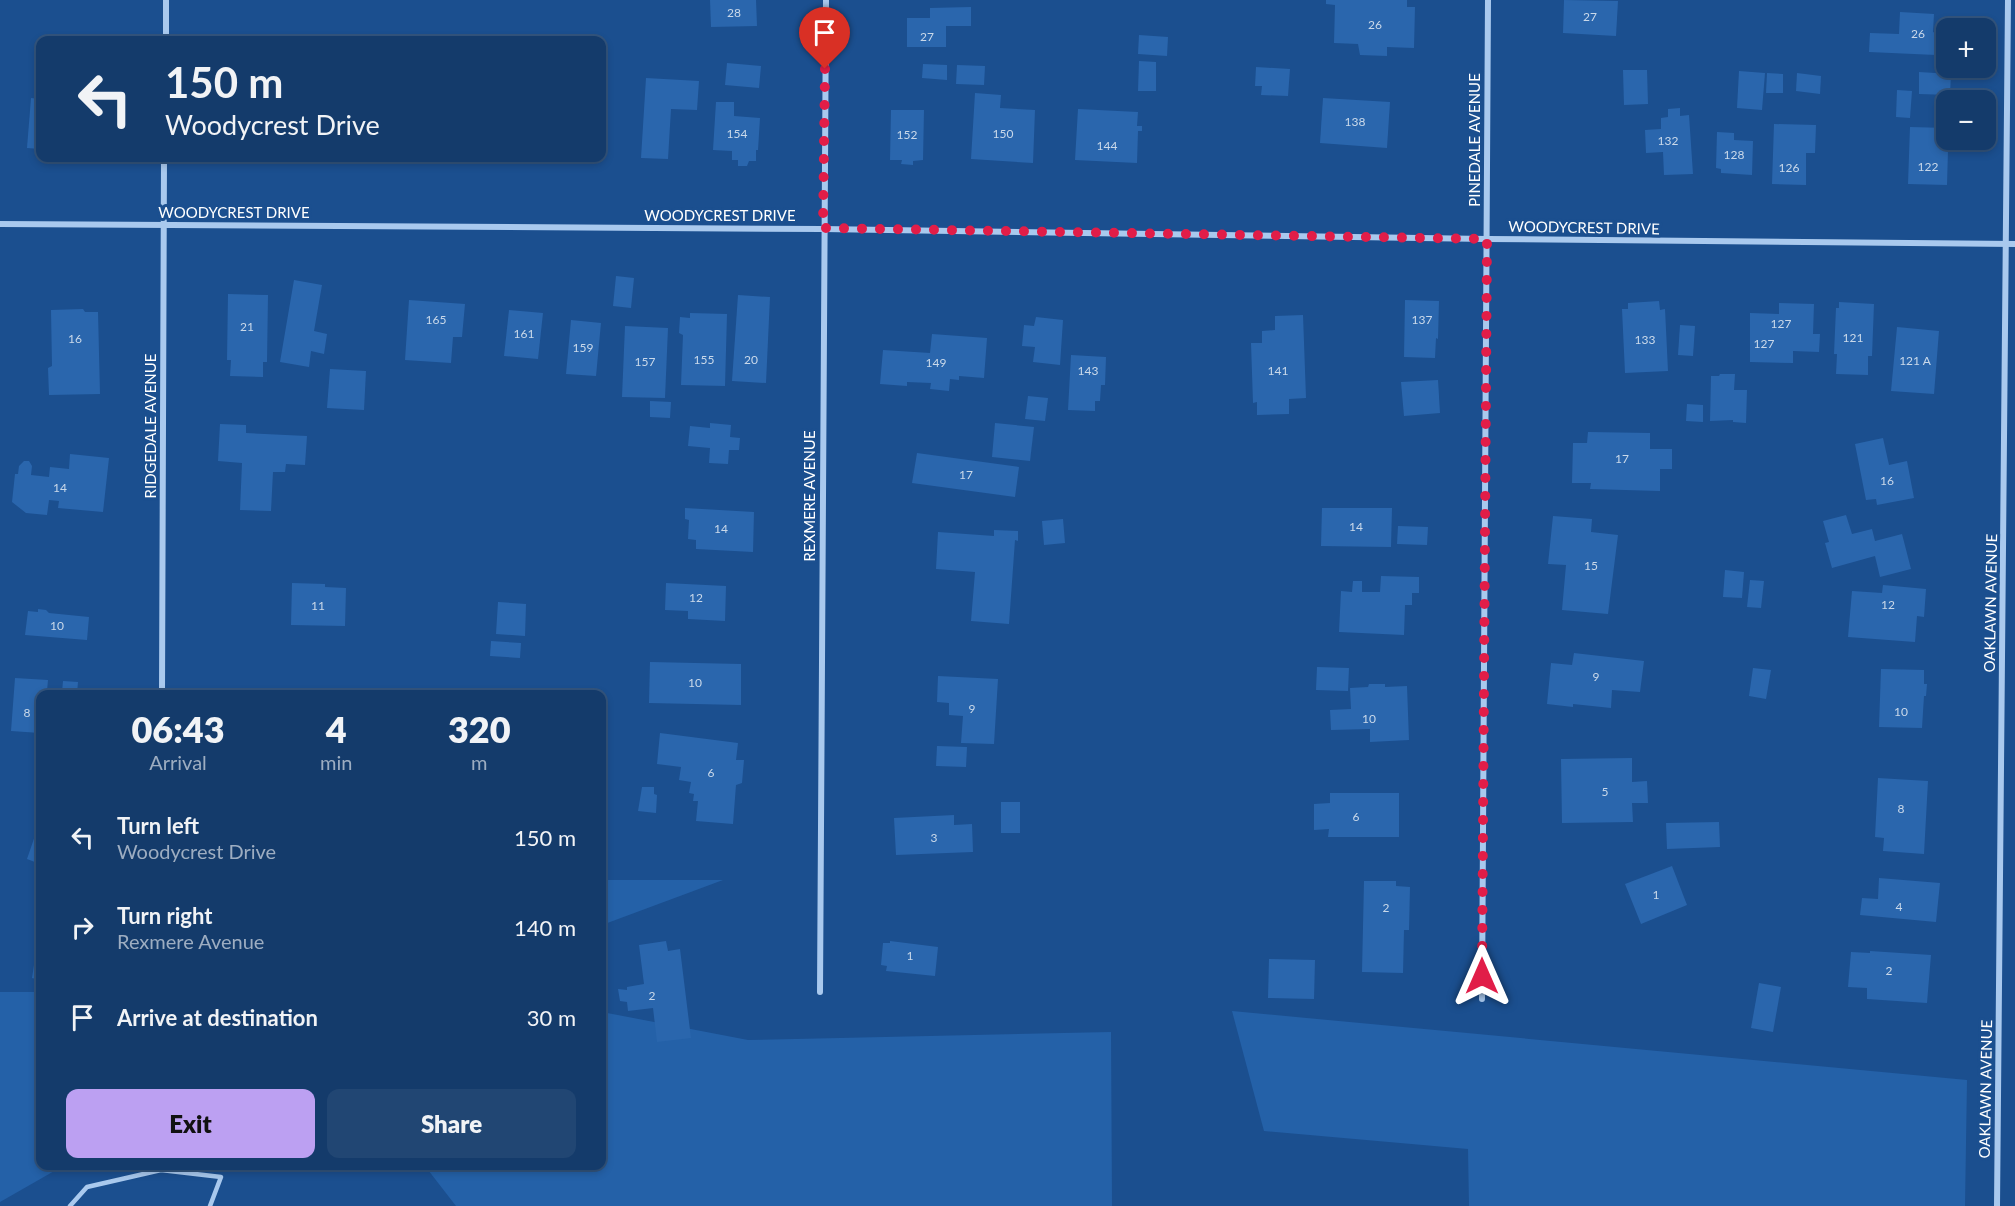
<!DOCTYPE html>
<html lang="en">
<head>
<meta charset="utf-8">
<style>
	body { margin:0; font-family:Lato,sans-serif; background:#214673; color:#f1f3f6; height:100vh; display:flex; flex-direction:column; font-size:22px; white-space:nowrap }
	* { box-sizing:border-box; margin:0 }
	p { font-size:20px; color:#9dadc1 }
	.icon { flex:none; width:33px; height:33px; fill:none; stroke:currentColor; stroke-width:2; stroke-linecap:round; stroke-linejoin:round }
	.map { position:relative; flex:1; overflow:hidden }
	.sheet { position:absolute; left:36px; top:690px; width:570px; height:480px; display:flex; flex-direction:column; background:#143b6b; border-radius:12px; box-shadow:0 3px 9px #0003,0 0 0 2px #33557e }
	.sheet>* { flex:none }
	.hud { position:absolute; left:36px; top:36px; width:570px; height:126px; border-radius:12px; box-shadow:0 3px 9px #0003,0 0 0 2px #33557e; background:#143b6b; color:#f1f3f6; overflow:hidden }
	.buttons { position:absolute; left:1936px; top:18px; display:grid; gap:12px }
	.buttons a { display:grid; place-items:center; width:60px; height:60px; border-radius:12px; background:#143b6b; box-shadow:0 3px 9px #0003,0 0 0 2px #33557e; font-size:30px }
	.pin { position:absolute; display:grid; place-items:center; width:51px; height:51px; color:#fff; margin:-62px -26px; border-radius:50% 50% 50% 0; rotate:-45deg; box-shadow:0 0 6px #0007 }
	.pin .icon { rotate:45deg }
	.me { position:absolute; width:66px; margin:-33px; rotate:0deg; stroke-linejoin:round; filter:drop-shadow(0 0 4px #0008) }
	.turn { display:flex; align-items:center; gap:21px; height:126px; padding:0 30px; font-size:27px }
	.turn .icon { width:78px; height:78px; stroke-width:2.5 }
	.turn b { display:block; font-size:42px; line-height:51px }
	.eta { display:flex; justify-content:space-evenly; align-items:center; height:102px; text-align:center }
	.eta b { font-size:36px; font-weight:800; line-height:42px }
	.button { display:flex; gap:12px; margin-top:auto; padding:12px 30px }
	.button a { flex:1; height:69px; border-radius:12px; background:#bca0f2; color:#111; font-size:24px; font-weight:800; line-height:69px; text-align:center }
	.button a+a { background:#214673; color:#f1f3f6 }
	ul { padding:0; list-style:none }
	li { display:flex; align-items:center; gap:18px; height:90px; padding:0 30px }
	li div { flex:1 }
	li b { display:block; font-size:22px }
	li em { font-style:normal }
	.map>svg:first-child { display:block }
	.green { fill:#2461a8 }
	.building { fill:#2a66ad }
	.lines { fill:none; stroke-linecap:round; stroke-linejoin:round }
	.service { stroke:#a9c9ee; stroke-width:4.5 }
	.minor { stroke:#a9c9ee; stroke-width:6 }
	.route { stroke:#e11d48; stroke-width:10; stroke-dasharray:0 18 }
	.labels { text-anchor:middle; stroke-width:6; stroke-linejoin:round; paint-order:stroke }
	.number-label { font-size:12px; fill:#cad9ea }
	.street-label { font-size:15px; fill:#fff; stroke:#1b4f8f }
</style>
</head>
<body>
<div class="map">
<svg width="2015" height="1206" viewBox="0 0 2015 1206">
	<rect width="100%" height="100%" fill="#1b4f8f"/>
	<g class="green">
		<polygon points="602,880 723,880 602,925"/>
		<polygon points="0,992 40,992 40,1166 63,1166 0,1202"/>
		<polygon points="1232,1011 1967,1080 1965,1206 1469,1206 1468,1149 1264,1131"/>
		<polygon points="602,1012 748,1040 1111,1032 1112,1206 456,1206 425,1166 602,1166"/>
	</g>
	<g class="building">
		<polygon points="710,0 756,0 757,26 711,27"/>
		<polygon points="1326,0 1407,0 1407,7 1415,7 1414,48 1387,47 1387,56 1360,55 1358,44 1334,43 1335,5 1326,4"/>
		<polygon points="1564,0 1618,1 1616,36 1563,33"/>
		<polygon points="971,7 971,26 946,26 946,47 907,47 907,18 930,18 930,8"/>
		<polygon points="1900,12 1934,14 1933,32 1937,34 1936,55 1869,52 1870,33 1899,34"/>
		<polygon points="1139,35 1168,37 1167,56 1138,54"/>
		<polygon points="1139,61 1156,62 1156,91 1138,91"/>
		<polygon points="727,63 761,66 759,88 725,85"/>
		<polygon points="923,64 947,65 947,80 922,78"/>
		<polygon points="957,65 985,66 984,85 956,84"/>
		<polygon points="1256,67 1290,69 1288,96 1261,95 1262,86 1255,86"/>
		<polygon points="1623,70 1647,70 1648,104 1624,105"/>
		<polygon points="1739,71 1765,73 1762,110 1737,108"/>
		<polygon points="1919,72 1951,74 1950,95 1919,94"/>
		<polygon points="1767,73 1783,74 1783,93 1766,93"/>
		<polygon points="1797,73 1821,76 1820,94 1796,91"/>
		<polygon points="646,78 699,81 697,110 671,109 668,159 641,158"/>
		<polygon points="1897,90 1912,91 1910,118 1896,117"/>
		<polygon points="975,93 1001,95 1000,108 1035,110 1033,163 971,159"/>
		<polygon points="31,98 40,99 40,149 27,148"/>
		<polygon points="1323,98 1390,102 1387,148 1320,143"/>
		<polygon points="716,102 734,102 734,116 760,118 758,150 756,150 756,161 749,161 747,166 738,166 738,160 732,160 732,151 713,150"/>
		<polygon points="1680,108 1680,116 1689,115 1693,174 1664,175 1663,152 1646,153 1645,130 1661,129 1661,118 1668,117 1668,109"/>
		<polygon points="1078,109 1138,112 1137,126 1142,126 1142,131 1138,131 1137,163 1075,160"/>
		<polygon points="891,110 924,110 923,160 913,161 913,165 901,164 902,160 890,160"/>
		<polygon points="1774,124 1816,125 1815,153 1806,153 1806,185 1772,184"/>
		<polygon points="1910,127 1947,128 1947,140 1955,141 1954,150 1948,150 1947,185 1908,184"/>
		<polygon points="1717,132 1734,133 1734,140 1753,141 1752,175 1721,173 1721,169 1716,168"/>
		<polygon points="616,276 634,278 631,308 613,306"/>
		<polygon points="294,280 322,285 314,331 327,334 324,354 311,351 309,367 280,362"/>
		<polygon points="228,294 268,295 267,362 263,362 263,377 230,376 231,360 227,360"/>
		<polygon points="738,295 770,297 766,383 732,381"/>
		<polygon points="409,300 465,304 462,337 453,337 451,363 405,360"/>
		<polygon points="1405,300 1439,301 1438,339 1436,338 1435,358 1404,357"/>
		<polygon points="1659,301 1660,310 1665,309 1668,371 1625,373 1622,309 1628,309 1628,303"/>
		<polygon points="1839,302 1874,304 1872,356 1868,356 1868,375 1836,374 1837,354 1834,354 1836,308 1839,308"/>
		<polygon points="1779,303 1814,304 1813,334 1820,334 1819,352 1793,351 1793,363 1750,362 1750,313 1779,314"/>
		<polygon points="83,309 85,312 98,312 100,394 49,395 48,368 52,366 51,310"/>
		<polygon points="509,310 543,313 538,359 504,356"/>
		<polygon points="690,313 727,314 725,386 681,385 683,335 679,333 680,317 690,318"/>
		<polygon points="1303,315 1306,398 1289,399 1289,414 1257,415 1257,402 1253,403 1251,343 1262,343 1262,331 1275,330 1275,316"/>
		<polygon points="1036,317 1063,320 1060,365 1033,362 1035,347 1022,346 1024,325 1034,326"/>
		<polygon points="571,320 601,323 596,376 566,374"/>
		<polygon points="1680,325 1695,326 1693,356 1678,355"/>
		<polygon points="625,326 668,328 665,398 622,397"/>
		<polygon points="1897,327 1939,331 1934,394 1891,391"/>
		<polygon points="932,334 987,338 984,378 959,376 959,380 950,379 949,391 930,389 931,383 907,382 907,386 880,384 883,350 930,353"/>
		<polygon points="1071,355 1106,357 1105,385 1101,385 1100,401 1095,401 1095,411 1068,410"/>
		<polygon points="330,369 366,371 364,410 327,408"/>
		<polygon points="1720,374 1735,374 1734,390 1747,390 1746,423 1733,422 1733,420 1710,421 1711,376 1719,376"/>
		<polygon points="1438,380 1440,413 1404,416 1401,382"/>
		<polygon points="1028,396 1048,398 1045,421 1025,419"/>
		<polygon points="650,401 671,402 670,418 650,417"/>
		<polygon points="1687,404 1703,405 1703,422 1686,421"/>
		<polygon points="710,423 731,425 730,437 740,438 739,450 729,450 728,464 709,463 710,448 688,446 690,426 710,428"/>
		<polygon points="995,423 1034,427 1030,461 992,457"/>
		<polygon points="220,424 246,425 246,433 307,436 305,465 286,464 285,472 273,472 271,511 240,510 242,463 218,461"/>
		<polygon points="1588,432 1650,433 1650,449 1672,449 1672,469 1660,469 1660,491 1590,489 1591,483 1572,483 1573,443 1587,443"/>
		<polygon points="1883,438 1889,465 1907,461 1914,498 1877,505 1876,499 1866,500 1855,444"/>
		<polygon points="917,453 1019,467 1015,497 912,483"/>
		<polygon points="70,454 109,458 103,512 58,508 59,501 49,500 47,515 26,513 12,502 15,474 18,474 19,466 24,461 29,461 32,466 31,475 49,477 50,467 69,469"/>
		<polygon points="685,508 754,512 753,552 696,549 696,540 688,539 689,520 685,519"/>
		<polygon points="1322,508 1392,508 1391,547 1321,546"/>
		<polygon points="1846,515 1852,534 1872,529 1875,541 1902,534 1911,569 1880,577 1875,556 1832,568 1825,543 1829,542 1823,521"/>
		<polygon points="1553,516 1592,519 1591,532 1618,535 1608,614 1562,610 1566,565 1548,564"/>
		<polygon points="1063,519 1065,543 1044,545 1042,521"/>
		<polygon points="1398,526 1428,527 1427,545 1397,544"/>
		<polygon points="994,530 1018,531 1018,541 1015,540 1009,624 971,621 975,572 936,569 938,532 994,536"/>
		<polygon points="1725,570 1744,572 1742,598 1723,597"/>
		<polygon points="1381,576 1419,577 1419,593 1412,593 1412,605 1405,605 1404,635 1339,632 1341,591 1352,592 1353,581 1362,581 1362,592 1380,592"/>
		<polygon points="1750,580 1764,581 1761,608 1747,607"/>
		<polygon points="292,583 325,584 325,587 346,588 345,626 291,625"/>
		<polygon points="666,583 726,586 725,621 688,619 688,611 665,610"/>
		<polygon points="1883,585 1926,589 1924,617 1917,616 1915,642 1848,637 1852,591 1882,593"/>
		<polygon points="498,602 526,604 525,636 496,634"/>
		<polygon points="38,609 46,610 49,613 89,617 87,640 25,635 28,611 38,612"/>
		<polygon points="491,641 521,643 520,658 490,656"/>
		<polygon points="1574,653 1644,661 1640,692 1612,690 1611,708 1573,704 1573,707 1547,704 1551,663 1572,665"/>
		<polygon points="650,662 741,664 741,705 649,703"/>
		<polygon points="1317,667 1349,668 1348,691 1316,690"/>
		<polygon points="1753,668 1771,670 1766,699 1749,696"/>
		<polygon points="1881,669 1924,670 1924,684 1927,684 1926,696 1924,696 1922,728 1879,727"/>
		<polygon points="938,676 998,679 994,744 961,743 963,716 949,715 949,703 937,702"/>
		<polygon points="15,678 48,680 47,691 62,692 63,681 78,682 77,694 40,694 40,733 11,731"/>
		<polygon points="1369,684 1385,684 1385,687 1407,686 1409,740 1370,742 1370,729 1331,730 1330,710 1351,709 1350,688 1368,687"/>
		<polygon points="660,733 738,743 736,760 744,760 742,783 736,785 733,824 696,821 698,801 693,801 694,794 689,793 691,782 679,780 681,767 657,764"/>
		<polygon points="937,746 967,747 966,767 936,766"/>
		<polygon points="1632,758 1632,782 1647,781 1648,803 1632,803 1633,822 1562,823 1561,759"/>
		<polygon points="1878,778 1928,781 1924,854 1883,851 1884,838 1875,837"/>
		<polygon points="642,787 654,787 654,794 657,795 656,813 638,811"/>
		<polygon points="1330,793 1399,793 1399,837 1328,837 1329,829 1314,830 1314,804 1330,803"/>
		<rect x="1001" y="802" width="19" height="31"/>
		<polygon points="954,815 954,825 972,824 973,852 896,855 894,818"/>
		<polygon points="40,821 40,864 27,859"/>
		<polygon points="1719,822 1720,847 1667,849 1666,823"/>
		<polygon points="1672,866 1687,905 1641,924 1625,884"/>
		<polygon points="1879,878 1940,883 1936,922 1860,915 1862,898 1878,899"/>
		<polygon points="1364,881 1396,881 1396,886 1410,887 1409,930 1404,930 1403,973 1362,972"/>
		<polygon points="666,941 668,951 680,949 691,1038 657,1042 653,1008 628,1011 627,1002 620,1001 618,989 627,990 627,987 644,984 639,945"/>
		<polygon points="890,941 938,947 935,976 886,971 887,966 881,965 883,943 890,943"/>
		<polygon points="37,945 40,945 40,980 32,978"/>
		<polygon points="1870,951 1931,955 1927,1003 1867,999 1867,988 1848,987 1851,952 1870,953"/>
		<polygon points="1269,959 1315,960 1314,999 1268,998"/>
		<polygon points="1759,983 1781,987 1773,1032 1751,1028"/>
	</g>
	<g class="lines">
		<polyline class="service" points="70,1206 87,1187 161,1170 221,1177 210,1206"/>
		<g class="minor">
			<polyline points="166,40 166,0"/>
			<polyline points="0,224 823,229 1487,239 2015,244"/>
			<polyline points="162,694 164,158"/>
			<polyline points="820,992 826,0"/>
			<polyline points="1482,999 1488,0"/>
			<polyline points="1997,1206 2008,0"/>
		</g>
	</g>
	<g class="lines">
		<polyline class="route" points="825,69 823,228 1487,239 1482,976"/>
	</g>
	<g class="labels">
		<g class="number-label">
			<text x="734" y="17">28</text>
			<text x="1590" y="21">27</text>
			<text x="1375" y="29">26</text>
			<text x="1918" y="38">26</text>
			<text x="927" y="41">27</text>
			<text x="1355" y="126">138</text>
			<text x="737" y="138">154</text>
			<text x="1003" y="138">150</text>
			<text x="907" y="139">152</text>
			<text x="1668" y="145">132</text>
			<text x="1107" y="150">144</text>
			<text x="1734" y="159">128</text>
			<text x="1928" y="171">122</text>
			<text x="1789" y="172">126</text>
			<text x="436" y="324">165</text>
			<text x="1422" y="324">137</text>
			<text x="1781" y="328">127</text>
			<text x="247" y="331">21</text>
			<text x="524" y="338">161</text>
			<text x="1853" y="342">121</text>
			<text x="75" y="343">16</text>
			<text x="1645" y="344">133</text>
			<text x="1764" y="348">127</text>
			<text x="583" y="352">159</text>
			<text x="704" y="364">155</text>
			<text x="751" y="364">20</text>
			<text x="1915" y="365">121 A</text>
			<text x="645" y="366">157</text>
			<text x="936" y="367">149</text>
			<text x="1088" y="375">143</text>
			<text x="1278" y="375">141</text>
			<text x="1622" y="463">17</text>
			<text x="966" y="479">17</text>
			<text x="1887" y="485">16</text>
			<text x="60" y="492">14</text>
			<text x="1356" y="531">14</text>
			<text x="721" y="533">14</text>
			<text x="1591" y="570">15</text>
			<text x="696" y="602">12</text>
			<text x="1888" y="609">12</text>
			<text x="318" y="610">11</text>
			<text x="57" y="630">10</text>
			<text x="1596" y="681">9</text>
			<text x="695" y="687">10</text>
			<text x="972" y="713">9</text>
			<text x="1901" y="716">10</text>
			<text x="27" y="717">8</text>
			<text x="1369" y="723">10</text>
			<text x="711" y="777">6</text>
			<text x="1605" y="796">5</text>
			<text x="1901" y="813">8</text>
			<text x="1356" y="821">6</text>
			<text x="934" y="842">3</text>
			<text x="1656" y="899">1</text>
			<text x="1899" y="911">4</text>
			<text x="1386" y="912">2</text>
			<text x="910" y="960">1</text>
			<text x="1889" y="975">2</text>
			<text x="652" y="1000">2</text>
		</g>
		<g class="street-label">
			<text transform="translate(1475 140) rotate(-90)" y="5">PINEDALE AVENUE</text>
			<text x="234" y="218">WOODYCREST DRIVE</text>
			<text x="720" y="221">WOODYCREST DRIVE</text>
			<text transform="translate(1584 228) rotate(1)" y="5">WOODYCREST DRIVE</text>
			<text transform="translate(151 426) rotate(-90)" y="5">RIDGEDALE AVENUE</text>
			<text transform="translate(810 496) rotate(-90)" y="5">REXMERE AVENUE</text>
			<text transform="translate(1991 603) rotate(-89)" y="5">OAKLAWN AVENUE</text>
			<text transform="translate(1986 1089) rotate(-89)" y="5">OAKLAWN AVENUE</text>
		</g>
	</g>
</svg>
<div class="buttons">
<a>+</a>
<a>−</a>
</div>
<div class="pin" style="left:825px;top:69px;background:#d93025"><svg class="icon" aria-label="arrive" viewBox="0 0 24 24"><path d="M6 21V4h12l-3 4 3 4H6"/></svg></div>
<svg class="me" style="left:1482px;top:976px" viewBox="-20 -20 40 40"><path d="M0-17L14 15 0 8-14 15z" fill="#e11d48" stroke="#fff" stroke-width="4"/></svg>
<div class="hud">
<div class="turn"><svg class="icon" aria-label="left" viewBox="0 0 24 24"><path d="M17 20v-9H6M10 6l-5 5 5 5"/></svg><div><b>150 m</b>Woodycrest Drive</div></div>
</div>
<section class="sheet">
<div class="eta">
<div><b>06:43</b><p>Arrival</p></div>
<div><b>4</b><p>min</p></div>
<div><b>320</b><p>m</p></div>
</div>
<ul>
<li><svg class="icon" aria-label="left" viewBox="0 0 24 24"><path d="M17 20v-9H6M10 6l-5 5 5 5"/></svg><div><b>Turn left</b><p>Woodycrest Drive</p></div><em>150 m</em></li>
<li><svg class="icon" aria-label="right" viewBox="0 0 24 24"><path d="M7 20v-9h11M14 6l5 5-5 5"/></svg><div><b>Turn right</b><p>Rexmere Avenue</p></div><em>140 m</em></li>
<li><svg class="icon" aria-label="arrive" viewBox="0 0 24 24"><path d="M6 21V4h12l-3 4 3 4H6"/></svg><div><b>Arrive at destination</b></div><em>30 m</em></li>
</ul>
<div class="button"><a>Exit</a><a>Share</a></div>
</section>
</div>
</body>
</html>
